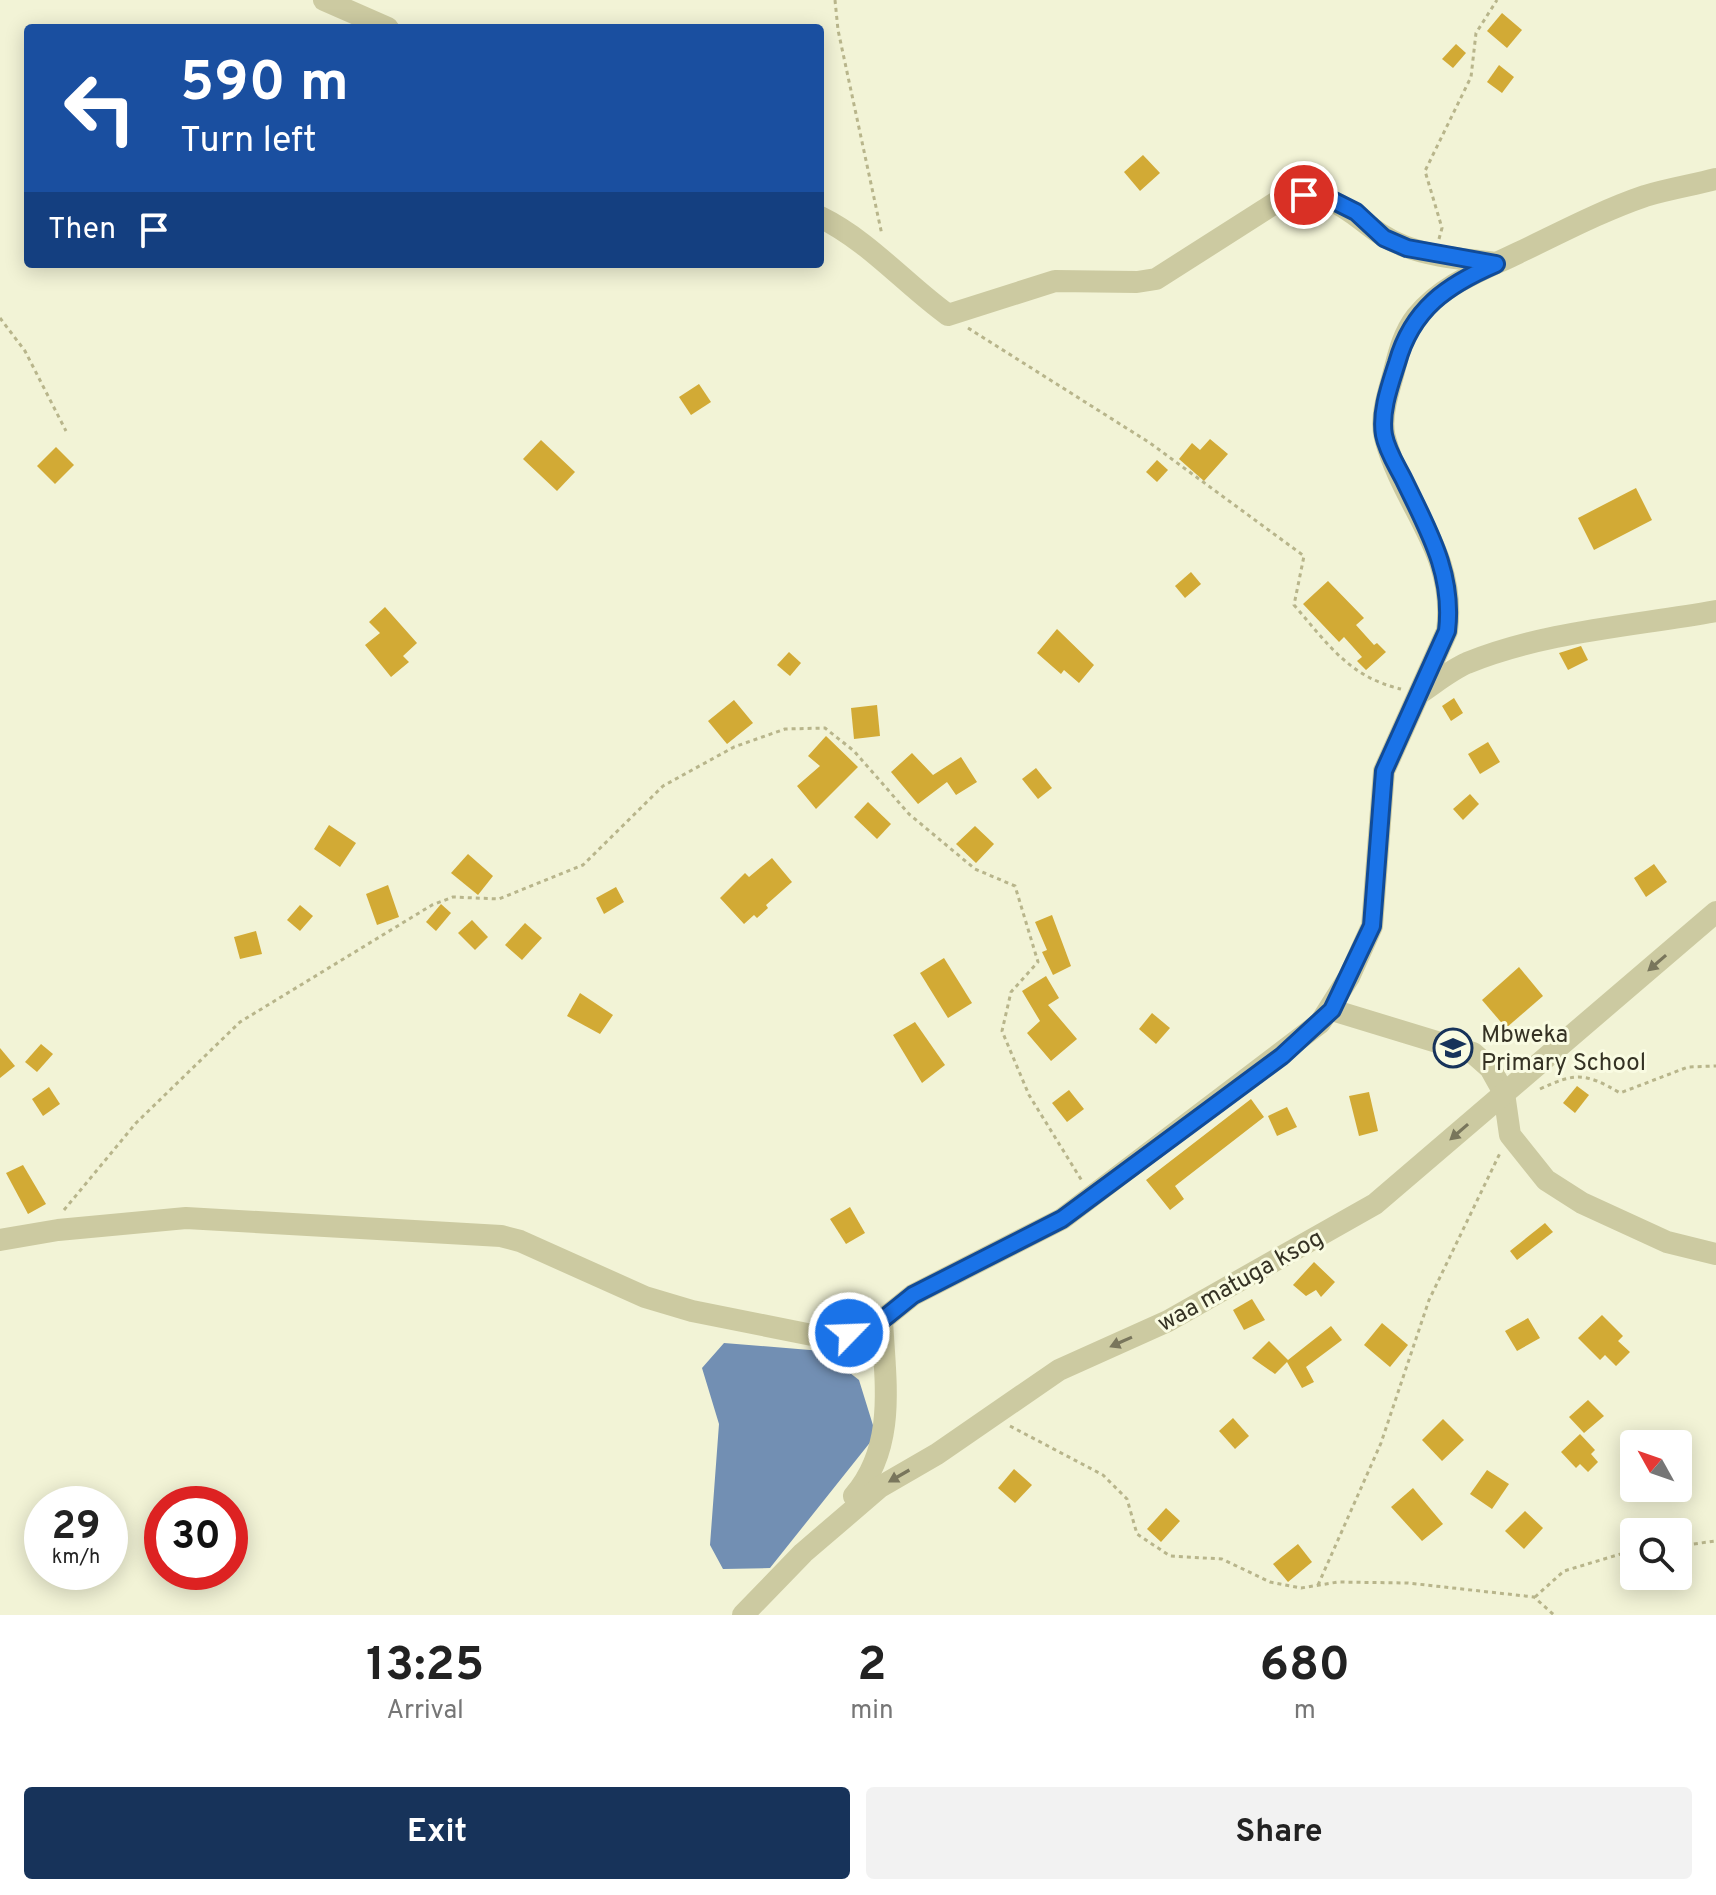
<!DOCTYPE html>
<html lang="en">
<head>
<meta charset="utf-8">
<style>
	body { margin:0; font-family:Overpass,sans-serif; background:#f2f2f2; color:#222; height:100vh; display:flex; flex-direction:column; font-size:30px; white-space:nowrap }
	* { box-sizing:border-box; margin:0 }
	p { font-size:26px; color:#767676 }
	.icon { flex:none; width:44px; height:44px; fill:none; stroke:currentColor; stroke-width:2; stroke-linecap:round; stroke-linejoin:round }
	.map { position:relative; height:1615px; overflow:hidden }
	.side { display:flex; flex-direction:column; background:#fff; flex:1 }
	.side>* { flex:none }
	.banner { position:absolute; left:24px; top:24px; width:800px; height:244px; border-radius:8px; box-shadow:0 4px 20px #0003; background:#1a4fa0; color:#fff; overflow:hidden }
	.needle { width:52px; rotate:310deg }
	.buttons { position:absolute; left:1620px; top:1430px; display:grid; gap:16px }
	.buttons a { display:grid; place-items:center; width:72px; height:72px; border-radius:8px; background:#fff; box-shadow:0 4px 20px #0003; font-size:40px }
	.speed { position:absolute; left:24px; top:1486px; display:flex; gap:16px; font-size:40px; font-weight:700; text-align:center }
	.speed>* { display:grid; place-content:center; width:104px; height:104px; border-radius:50%; background:#fff; box-shadow:0 4px 20px #0003; line-height:1 }
	.speed small { font-size:20px; font-weight:400 }
	.speed .limit { border:12px solid #d22; background:#fff; color:#111 }
	.pin { position:absolute; display:grid; place-items:center; width:68px; height:68px; color:#fff; margin:-34px; border:4px solid #fff; border-radius:50%; box-shadow:0 2px 8px #0007 }
	.me { position:absolute; width:88px; margin:-44px; rotate:66deg; stroke-linejoin:round; filter:drop-shadow(0 0 6px #0008) }
	.turn { display:flex; align-items:center; gap:28px; height:168px; padding:0 24px; font-size:36px }
	.turn .icon { width:104px; height:104px; stroke-width:2.5 }
	.turn b { display:block; font-size:56px; line-height:68px }
	.then { display:flex; align-items:center; height:76px; padding:0 24px; background:#0003; gap:16px; font-size:30px }
	.eta { display:flex; justify-content:space-evenly; align-items:center; height:136px; text-align:center }
	.eta b { font-size:48px; font-weight:700; line-height:56px }
	.button { display:flex; gap:16px; margin-top:auto; padding:16px 24px }
	.button a { flex:1; height:92px; border-radius:8px; background:#17335a; color:#fff; font-size:32px; font-weight:700; line-height:92px; text-align:center }
	.button a+a { background:#f2f2f2; color:#222 }
	.map>svg:first-child { display:block }
	.water { fill:#728fb3 }
	.building { fill:#d2aa35 }
	.lines { fill:none; stroke-linecap:round; stroke-linejoin:round }
	.path { stroke:#b8b58b; stroke-width:3; stroke-dasharray:4 4; stroke-linecap:butt }
	.minor { stroke:#cccaa1; stroke-width:22 }
	.oneway { fill:#79765c }
	.route-casing { stroke:#114b97; stroke-width:20 }
	.route { stroke:#1a73e8; stroke-width:14 }
	.labels { text-anchor:middle; stroke-width:6; stroke-linejoin:round; paint-order:stroke }
	.poi-label { font-size:24px; fill:#353224; stroke:#f9fbe2; text-anchor:start }
	.street-label { font-size:24px; fill:#353224; stroke:#f9fbe2 }
</style>
</head>
<body>
<div class="map">
<svg width="1716" height="1615" viewBox="0 0 1716 1615">
	<rect width="100%" height="100%" fill="#f2f3d6"/>
	<polygon class="water" points="724,1343 822,1351 859,1380 876,1435 770,1568 723,1569 710,1545 719,1424 702,1368"/>
	<g class="building">
		<polygon points="1502,13 1522,30 1507,48 1487,31"/>
		<polygon points="1456,44 1466,53 1453,68 1442,59"/>
		<polygon points="1499,65 1514,77 1502,93 1487,82"/>
		<polygon points="1143,155 1160,173 1140,191 1124,172"/>
		<polygon points="699,384 711,402 691,415 679,397"/>
		<polygon points="1210,439 1228,454 1204,481 1179,459 1192,443 1200,450"/>
		<polygon points="541,440 575,472 557,491 523,459"/>
		<polygon points="56,447 74,465 55,484 37,466"/>
		<polygon points="1157,460 1168,470 1157,482 1146,472"/>
		<polygon points="1636,488 1652,520 1594,550 1578,518"/>
		<polygon points="1191,572 1201,584 1185,598 1175,586"/>
		<polygon points="1328,581 1364,618 1356,625 1374,645 1377,643 1386,652 1366,670 1357,661 1362,657 1344,637 1339,642 1303,604"/>
		<polygon points="385,607 417,643 403,656 409,662 391,677 365,645 380,633 369,622"/>
		<polygon points="1057,629 1094,665 1079,683 1064,670 1061,674 1037,653"/>
		<polygon points="1581,646 1588,660 1568,670 1559,653"/>
		<polygon points="789,652 801,663 790,676 777,665"/>
		<polygon points="1454,698 1463,713 1451,721 1442,706"/>
		<polygon points="734,700 753,723 727,744 708,721"/>
		<polygon points="877,705 880,736 854,739 851,708"/>
		<polygon points="826,736 858,767 816,809 797,786 820,766 808,756"/>
		<polygon points="1488,742 1500,762 1480,774 1468,754"/>
		<polygon points="912,753 933,775 961,757 977,782 956,795 947,782 918,804 891,772"/>
		<polygon points="1036,768 1052,788 1038,799 1022,779"/>
		<polygon points="1470,794 1479,804 1463,820 1453,809"/>
		<polygon points="868,802 891,824 877,839 854,817"/>
		<polygon points="329,825 356,843 340,867 314,849"/>
		<polygon points="975,826 994,844 976,863 956,844"/>
		<polygon points="468,854 493,876 478,895 451,873"/>
		<polygon points="772,858 792,882 766,905 768,908 757,918 754,915 744,924 720,898 745,873 749,877"/>
		<polygon points="1654,864 1667,882 1646,897 1634,878"/>
		<polygon points="388,885 399,917 377,925 366,894"/>
		<polygon points="616,887 624,902 604,914 596,898"/>
		<polygon points="441,904 451,913 436,931 426,922"/>
		<polygon points="300,905 313,916 300,931 287,920"/>
		<polygon points="1052,915 1071,966 1053,975 1042,952 1047,950 1035,922"/>
		<polygon points="472,920 488,937 475,950 458,933"/>
		<polygon points="525,923 542,938 522,960 505,945"/>
		<polygon points="256,931 262,954 240,959 234,937"/>
		<polygon points="944,958 972,1003 948,1018 920,973"/>
		<polygon points="1519,967 1543,996 1506,1028 1482,1000"/>
		<polygon points="1046,976 1059,998 1048,1005 1077,1039 1051,1061 1027,1033 1040,1021 1022,991"/>
		<polygon points="580,993 613,1015 600,1034 567,1016"/>
		<polygon points="1152,1013 1170,1028 1156,1044 1139,1029"/>
		<polygon points="915,1022 945,1065 922,1083 893,1035"/>
		<polygon points="41,1044 53,1054 37,1072 25,1062"/>
		<polygon points="0,1048 15,1066 0,1078"/>
		<polygon points="1577,1086 1589,1095 1575,1113 1563,1103"/>
		<polygon points="49,1087 60,1104 43,1116 32,1099"/>
		<polygon points="1069,1090 1084,1109 1067,1122 1052,1103"/>
		<polygon points="1369,1092 1378,1131 1359,1136 1349,1096"/>
		<polygon points="1251,1099 1264,1117 1175,1186 1184,1199 1170,1210 1146,1180"/>
		<polygon points="1287,1107 1297,1127 1277,1136 1268,1116"/>
		<polygon points="23,1165 46,1204 28,1214 6,1173"/>
		<polygon points="850,1207 865,1233 846,1244 830,1219"/>
		<polygon points="1545,1223 1553,1232 1517,1260 1510,1251"/>
		<polygon points="1314,1262 1335,1282 1321,1297 1316,1290 1306,1296 1293,1285"/>
		<polygon points="1252,1299 1265,1320 1244,1330 1233,1310"/>
		<polygon points="1602,1315 1623,1336 1618,1341 1630,1352 1616,1366 1605,1355 1600,1360 1578,1338"/>
		<polygon points="1528,1318 1540,1338 1517,1351 1505,1331"/>
		<polygon points="1382,1323 1408,1345 1390,1367 1364,1345"/>
		<polygon points="1331,1326 1342,1340 1306,1367 1314,1382 1302,1388 1287,1362 1275,1374 1252,1358 1269,1341 1288,1360"/>
		<polygon points="1588,1400 1604,1416 1584,1433 1569,1417"/>
		<polygon points="1233,1418 1249,1436 1235,1449 1219,1431"/>
		<polygon points="1443,1419 1464,1440 1442,1461 1422,1440"/>
		<polygon points="1580,1434 1595,1450 1591,1454 1598,1462 1588,1472 1580,1464 1576,1468 1561,1452"/>
		<polygon points="1014,1469 1032,1485 1015,1503 998,1488"/>
		<polygon points="1487,1470 1509,1484 1492,1509 1470,1494"/>
		<polygon points="1413,1488 1443,1524 1422,1541 1391,1507"/>
		<polygon points="1166,1508 1180,1521 1161,1542 1147,1529"/>
		<polygon points="1525,1511 1543,1528 1524,1549 1505,1531"/>
		<polygon points="1298,1544 1312,1562 1288,1582 1273,1564"/>
	</g>
	<g class="lines">
		<g class="path">
			<polyline points="835,0 838,30 882,235"/>
			<polyline points="1439,239 1442,228 1425,171 1471,77 1476,33 1497,0"/>
			<polyline points="0,318 25,351 66,431"/>
			<path d="M968,328L1150,443L1304,556L1294,605C1328,644 1349,677 1401,689"/>
			<path d="M1540,1089C1576,1072 1586,1073 1620,1093L1688,1067L1716,1066"/>
			<polyline points="64,1210 136,1123 240,1022 432,905 453,897 499,899 583,865 663,786 734,747 785,729 825,728 854,751 909,814 975,869 1015,886 1038,962 1011,992 1002,1031 1029,1095 1082,1181"/>
			<polyline points="1010,1426 1103,1475 1127,1499 1137,1534 1170,1556 1222,1559 1270,1582 1301,1588 1338,1582 1408,1583 1534,1597 1554,1615"/>
			<polyline points="1678,1546 1716,1541"/>
			<polyline points="1318,1585 1381,1443 1429,1300 1501,1151"/>
			<polyline points="1535,1597 1564,1571 1634,1550"/>
		</g>
		<g class="minor">
			<polyline points="324,0 388,28"/>
			<path d="M820,217C869,241 905,284 948,315L1055,281L1137,282L1156,279L1283,198C1348,187 1354,227 1404,246C1432,257 1465,259 1495,263"/>
			<path d="M1420,693C1435,683 1451,670 1467,663C1546,631 1633,626 1716,611"/>
			<polyline points="1332,1010 1473,1053 1490,1068 1504,1093 1510,1135 1546,1180 1582,1203 1667,1242 1716,1254"/>
			<path d="M0,1240L58,1230L186,1218L501,1236L520,1241L645,1297L692,1311L822,1337L849,1333L882,1320L913,1295L1062,1219L1320,1023L1349,977L1372,926L1384,771L1447,631C1457,551 1404,509 1385,438C1380,420 1387,396 1392,379C1398,357 1402,335 1416,317C1443,284 1481,271 1518,253C1560,233 1601,211 1645,196C1668,189 1693,185 1716,179"/>
			<path d="M854,1496C897,1446 885,1381 882,1320"/>
			<polyline points="743,1615 803,1553 880,1487 937,1454 1059,1370 1168,1321 1375,1204 1716,912"/>
		</g>
	</g>
	<defs><path id="oneway-solid" d="M-6-.8H1V-3.2L6.5 0L1 3.2V.8H-6Z" transform="scale(2)"/></defs>
	<g class="oneway">
		<use href="#oneway-solid" transform="translate(1657 963) rotate(139)"/>
		<use href="#oneway-solid" transform="translate(1459 1132) rotate(139)"/>
		<use href="#oneway-solid" transform="translate(1121 1342) rotate(156)"/>
		<use href="#oneway-solid" transform="translate(899 1476) rotate(150)"/>
	</g>
	<g class="lines">
		<defs>
			<path id="route" d="M849,1333L882,1320L913,1295L1062,1219L1282,1056L1332,1010L1372,926L1384,771L1447,631C1454,574 1428,530 1404,480C1397,466 1387,451 1384,435C1380,412 1390,385 1397,363C1412,309 1447,285 1496,264L1407,248L1384,238L1356,212L1334,201L1304,195"/>
		</defs>
		<use href="#route" class="route-casing"/>
		<use href="#route" class="route"/>
	</g>
	<defs>
		<symbol id="school-ring" viewBox="-11 -11 22 22"><circle r="9.5" fill="#f9fbe2" stroke="#17335a" stroke-width="1.5"/><path d="M0-5L7-2L0 1L-7-2ZM-4 1L0 2.5L4 1V4Q0 6-4 4Z" fill="#17335a"/></symbol>
	</defs>
	<g fill-rule="evenodd">
		<use href="#school-ring" x="1431" y="1026" width="44" height="44"/>
	</g>
	<g class="labels">
		<g class="poi-label">
			<text x="1481" y="1042">Mbweka<tspan x="1481" dy="28">Primary School</tspan></text>
		</g>
		<g class="street-label">
			<text transform="translate(1240 1280) rotate(-29)" y="8">waa matuga ksog</text>
		</g>
	</g>
</svg>
<div class="buttons">
<a><svg class="needle" viewBox="-14 -14 28 28"><path d="M0-13l5 13h-10z" fill="#e53935"/><path d="M0 13l5-13h-10z" fill="#767676"/></svg></a>
<a><svg class="icon" aria-label="search" viewBox="0 0 24 24"><circle cx="10" cy="10" r="6"/><path d="M15 15l6 6"/></svg></a>
</div>
<div class="speed"><div>29<small>km/h</small></div><div class="limit">30</div></div>
<div class="pin" style="left:1304px;top:195px;background:#d93025"><svg class="icon" aria-label="arrive" viewBox="0 0 24 24"><path d="M6 21V4h12l-3 4 3 4H6"/></svg></div>
<svg class="me" style="left:849px;top:1333px" viewBox="-20 -20 40 40"><circle r="17" fill="#1a73e8" stroke="#fff" stroke-width="3"/><path d="M0-11L8 9 0 5-8 9z" fill="#fff"/></svg>
<div class="banner">
<div class="turn"><svg class="icon" aria-label="left" viewBox="0 0 24 24"><path d="M17 20v-9H6M10 6l-5 5 5 5"/></svg><div><b>590 m</b>Turn left</div></div>
<div class="then">Then<svg class="icon" aria-label="arrive" viewBox="0 0 24 24"><path d="M6 21V4h12l-3 4 3 4H6"/></svg></div>
</div>
</div>
<section class="side">
<div class="eta">
<div><b>13:25</b><p>Arrival</p></div>
<div><b>2</b><p>min</p></div>
<div><b>680</b><p>m</p></div>
</div>
<div class="button"><a>Exit</a><a>Share</a></div>
</section>
</body>
</html>
